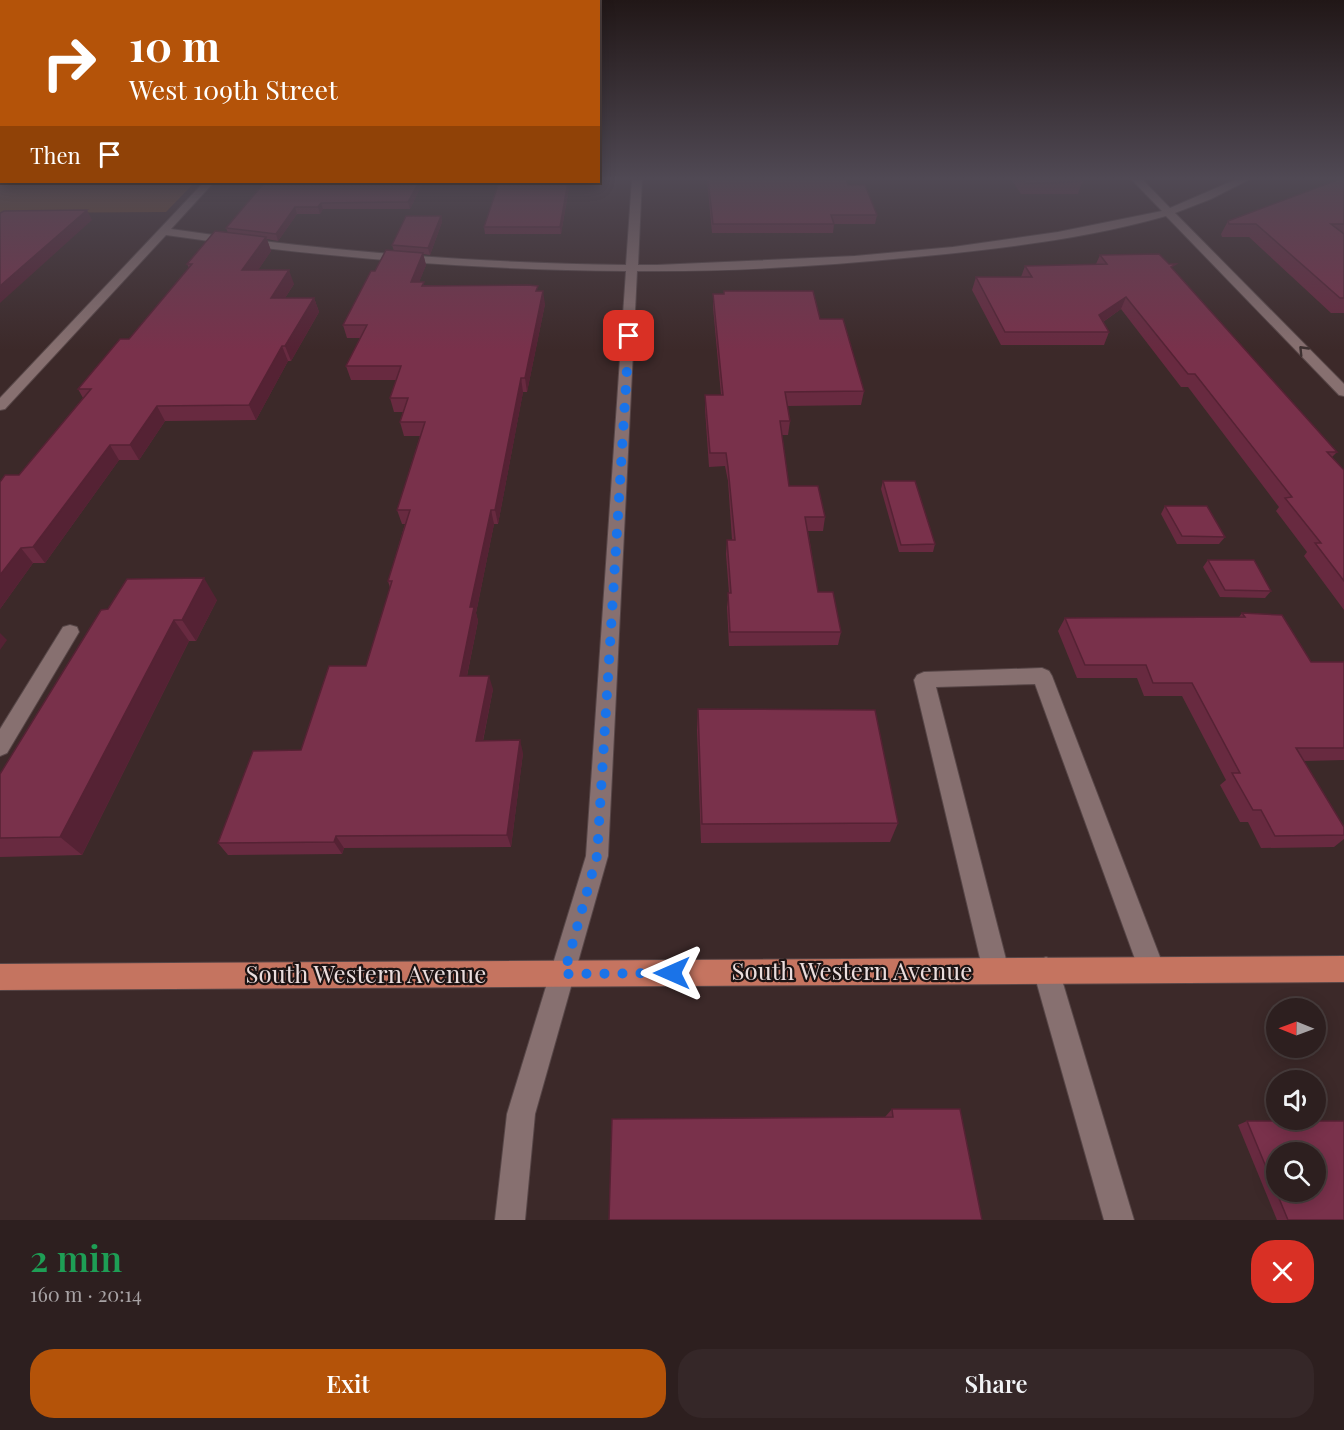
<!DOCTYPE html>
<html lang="en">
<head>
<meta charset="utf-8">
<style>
	body { margin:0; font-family:"Playfair Display",serif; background:#352728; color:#f1f3f6; height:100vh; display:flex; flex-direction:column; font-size:22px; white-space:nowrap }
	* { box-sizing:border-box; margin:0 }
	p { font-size:20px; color:#a7a2a4 }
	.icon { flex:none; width:33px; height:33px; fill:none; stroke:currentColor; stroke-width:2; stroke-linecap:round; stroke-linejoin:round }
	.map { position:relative; height:1220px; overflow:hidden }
	.drawer { display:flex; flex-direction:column; background:#2d1f1f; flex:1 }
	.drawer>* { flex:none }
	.top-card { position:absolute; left:0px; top:0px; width:600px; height:183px; box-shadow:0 3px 15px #0003,0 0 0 2px #483d3d; background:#b45309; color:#fff; overflow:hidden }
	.needle { width:39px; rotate:271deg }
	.tools { position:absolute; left:1266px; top:998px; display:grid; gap:12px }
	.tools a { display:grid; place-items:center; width:60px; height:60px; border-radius:50%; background:#2d1f1f; box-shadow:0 3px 15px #0003,0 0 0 2px #483d3d; font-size:30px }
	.pin { position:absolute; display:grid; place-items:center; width:51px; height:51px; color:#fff; margin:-26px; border-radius:12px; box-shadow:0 3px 9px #0006 }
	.me { position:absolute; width:66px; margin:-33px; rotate:270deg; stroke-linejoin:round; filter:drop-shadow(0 0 4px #0008) }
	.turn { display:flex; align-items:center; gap:21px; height:126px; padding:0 30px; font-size:27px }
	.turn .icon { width:78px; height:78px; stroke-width:2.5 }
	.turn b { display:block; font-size:42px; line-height:51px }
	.then { display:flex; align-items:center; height:57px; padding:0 30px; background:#0003; gap:12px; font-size:22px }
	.round { display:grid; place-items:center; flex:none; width:63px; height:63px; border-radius:24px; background:#352728 }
	.headline { display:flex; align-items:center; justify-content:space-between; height:102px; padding:0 30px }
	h1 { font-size:36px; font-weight:600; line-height:45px; color:#1e9e55 }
	.cta { display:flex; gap:12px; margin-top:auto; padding:12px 30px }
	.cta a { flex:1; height:69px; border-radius:24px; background:#b45309; color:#fff; font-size:24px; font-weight:600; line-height:69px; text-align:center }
	.cta a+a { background:#352728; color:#f1f3f6 }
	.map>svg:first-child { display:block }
	.green { fill:#6f4424 }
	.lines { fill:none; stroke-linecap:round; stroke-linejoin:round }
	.minor-casing { stroke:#574647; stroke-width:2 }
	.major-casing { stroke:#574647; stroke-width:2 }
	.minor { fill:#877070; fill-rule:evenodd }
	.major { fill:#c57460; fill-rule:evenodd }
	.wall { fill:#682a40 }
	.shaded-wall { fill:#552234 }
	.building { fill:#79314b; stroke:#552234; stroke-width:1.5; fill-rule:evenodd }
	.oneway { stroke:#3d3030 }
	.route { stroke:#1a73e8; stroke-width:10; stroke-dasharray:0 18 }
	.labels { text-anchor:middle; stroke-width:4.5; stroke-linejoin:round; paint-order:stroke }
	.near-street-label { font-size:24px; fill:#eadddd; stroke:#1d1414 }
</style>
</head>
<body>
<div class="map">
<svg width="1344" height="1220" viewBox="0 0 1344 1220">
	<rect width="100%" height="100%" fill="#3c2929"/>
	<polygon class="green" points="0,179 2,182 195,182 166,212 0,213"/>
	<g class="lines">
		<defs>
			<g id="minor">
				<path d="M632,179H642L638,265H657L855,256L953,247L1058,232L1162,211L1131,179H1142L1170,208L1237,179H1250L1211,199L1175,213L1344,384V396L1339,395L1166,216C1085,239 999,249 915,257C823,266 730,272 637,271L608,856L535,1114L525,1220H495L507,1114L586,856L626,271C471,270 319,257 166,235L5,409L0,410V398L204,182H214L171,229C322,251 473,263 626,265Z"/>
				<polygon points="70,625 77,627 79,632 7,753 0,756 0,729 63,627"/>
				<polygon points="1042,668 1049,671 1052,676 1165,970 1161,979 1152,983 1143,979 1139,970 1035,684 936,687 1009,971 1005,980 996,984 987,980 983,971 914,680 917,675 924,672"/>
				<polygon points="1046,957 1055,961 1059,970 1134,1220 1104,1220 1033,970 1037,961"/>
			</g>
			<polygon id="major" points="1344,956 1344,982 0,990 0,964"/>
		</defs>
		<use href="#minor" class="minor-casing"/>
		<use href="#major" class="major-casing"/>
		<use href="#minor" class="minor"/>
		<use href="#major" class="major"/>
	</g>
	<g class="wall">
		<polygon points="707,179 846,179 848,185 877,215 875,224 834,224 833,233 712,233"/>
		<polygon points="1011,179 1080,179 1082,182 1078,194 1021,194"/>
		<polygon points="1344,179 1344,313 1331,313 1249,237 1222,237 1221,234 1228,221"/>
		<polygon points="265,182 423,182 410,209 323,209 320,214 297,214 278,241 267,239 271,251 258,270 294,284 285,298 314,298 319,312 291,361 288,361 256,420 165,421 139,460 119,460 45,563 33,563 0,609 19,475 83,398 78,389 129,339 189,268 187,264 228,233 226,228"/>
		<polygon points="570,182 561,234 485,234 484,227"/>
		<polygon points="441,216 442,222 430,255 423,254 426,265 419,282 424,285 538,291 545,304 527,392 523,392 498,524 494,524 476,613 478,621 467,676 493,689 483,741 523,753 511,847 344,848 342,854 228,855 218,843 301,750 366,666 390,588 388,581 405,524 402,524 397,510 420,436 404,436 400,422 403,412 394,412 390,398 397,380 351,380 346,366 360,338 347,338 343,325 375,271 394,251 392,245"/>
		<polygon points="1100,255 1173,269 1337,452 1332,457 1344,470 1344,610 1304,556 1307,552 1276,511 1279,507 1188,387 1181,387 1121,309 1103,322 1109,332 1104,345 1001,345 972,290 976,277 1021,277 1025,266 1096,264"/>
		<polygon points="713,294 820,319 864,391 861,405 787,406 790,421 788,435 782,435 789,486 825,517 823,531 808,531 818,592 841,632 838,645 729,646 727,607 729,593 726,554 727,540 732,540 728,481 725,466 709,467 705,409 705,395 721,395 713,307"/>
		<polygon points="883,481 935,544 933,552 899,552 881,489"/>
		<polygon points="1165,506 1225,537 1219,544 1177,544 1161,514"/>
		<polygon points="1208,560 1271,591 1265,598 1220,597 1203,567"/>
		<polygon points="217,600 196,641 189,641 82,855 0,857 0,774 108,609"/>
		<polygon points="1242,613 1311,662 1344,662 1344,760 1304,761 1344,827 1344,839 1334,847 1261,848 1248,822 1240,822 1220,785 1226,780 1182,696 1144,696 1137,678 1077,678 1058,631 1065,618 1239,617"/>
		<polygon points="698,709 898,823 890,842 701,843 697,730"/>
		<polygon points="892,1109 982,1220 885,1117"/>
		<polygon points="1247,1121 1344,1220 1277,1220 1238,1125"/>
	</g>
	<g class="shaded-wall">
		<polygon points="419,182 423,182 410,209 408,202"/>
		<polygon points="568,182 570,182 561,234 560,227"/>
		<polygon points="321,203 323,209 320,214 318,207"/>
		<polygon points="295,207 297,214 278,241 276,234"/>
		<polygon points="87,210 92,220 0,303 0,286"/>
		<polygon points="441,216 442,222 430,255 428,248"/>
		<polygon points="266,237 271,251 248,285 242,270"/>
		<polygon points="423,253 426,265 414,295 411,282"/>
		<polygon points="289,270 294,284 276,312 271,298"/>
		<polygon points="543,291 545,304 527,392 525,378"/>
		<polygon points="1126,297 1121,309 1094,328 1099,315"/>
		<polygon points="314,298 319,312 291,361 285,346"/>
		<polygon points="282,346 288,361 256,420 249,405"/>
		<polygon points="521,378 523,392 498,524 495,510"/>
		<polygon points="157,406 165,421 139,460 130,445"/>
		<polygon points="110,445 119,460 45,563 33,547"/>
		<polygon points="491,510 494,524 476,613 478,621 464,690 460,676 470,607"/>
		<polygon points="21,548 33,563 0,609 0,575"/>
		<polygon points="204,578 217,600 196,641 182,620"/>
		<polygon points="174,620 189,641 82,855 60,837"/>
		<polygon points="0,633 7,640 0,650"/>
		<polygon points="489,676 493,689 480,754 476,741"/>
		<polygon points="520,740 523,753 511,847 507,835"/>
		<polygon points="336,836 344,848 342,854 334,842"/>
	</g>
	<g class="building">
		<polygon points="708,179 846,179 848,185 865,185 877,215 831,215 834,224 713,224"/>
		<polygon points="1022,179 1080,179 1082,182 1025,183"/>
		<polygon points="1340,179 1344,179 1344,224 1331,224 1344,234 1344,298 1340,298 1256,224 1229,224 1228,221"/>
		<polygon points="265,182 419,182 408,202 321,203 318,207 295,207 276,234 226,228"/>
		<polygon points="499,182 568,182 560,227 484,227"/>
		<polygon points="87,210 0,286 0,213 4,211"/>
		<polygon points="406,216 441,216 428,248 392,245"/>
		<polygon points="215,231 266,237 242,270 289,270 271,298 314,298 285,346 282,346 249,405 157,406 130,445 110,445 33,547 21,548 0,575 0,482 5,475 19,475 91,389 78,389 120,339 129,339 192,264 187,264"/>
		<polygon points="386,250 423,253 411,282 424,282 422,286 528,285 538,286 536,291 543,291 525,378 521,378 495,510 491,510 470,607 474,607 460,676 489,676 476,741 520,740 507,835 336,836 334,842 218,843 253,751 301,750 329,666 366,666 392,581 388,581 410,510 397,510 425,422 400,422 408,398 390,398 401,366 346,366 367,325 343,325 371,271 375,271"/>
		<polygon points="1159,254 1169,264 1176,264 1171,267 1337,452 1327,452 1344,470 1344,581 1315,543 1321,543 1285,498 1292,497 1195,374 1188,374 1126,297 1099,315 1109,332 1005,332 976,277 1032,277 1025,266 1107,264 1100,255"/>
		<polygon points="724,291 813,291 820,319 843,319 864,391 785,392 790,421 780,421 789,486 818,486 825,517 805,517 818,592 833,592 841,632 730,632 728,593 731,593 727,540 735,540 728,467 726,453 710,453 705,395 723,395 713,294 724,294"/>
		<polygon points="883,481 915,481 935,544 901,545"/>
		<polygon points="1165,506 1207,506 1225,537 1182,536"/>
		<polygon points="1208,560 1254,560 1271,591 1225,590"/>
		<polygon points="204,578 182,620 174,620 60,837 0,838 0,774 101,610 108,609 127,579"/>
		<polygon points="1242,613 1282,615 1311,662 1344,662 1344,748 1296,748 1344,827 1344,835 1275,836 1261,810 1253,810 1232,773 1240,773 1192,683 1153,683 1146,665 1085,665 1065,618 1245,617"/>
		<polygon points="698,709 875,710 898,823 702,824"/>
		<polygon points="892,1109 960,1109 982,1220 609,1220 612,1119 893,1117"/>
		<path d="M1247,1121H1344V1220H1288ZM1276,1152H1316V1191H1276Z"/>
	</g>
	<defs><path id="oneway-chevron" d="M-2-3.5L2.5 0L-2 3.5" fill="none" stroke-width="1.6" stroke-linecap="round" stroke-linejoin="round" transform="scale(1.5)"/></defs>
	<use class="oneway" href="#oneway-chevron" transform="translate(1303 350) rotate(-134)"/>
	<linearGradient id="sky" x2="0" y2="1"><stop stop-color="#211717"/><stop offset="0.51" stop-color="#504954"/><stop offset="1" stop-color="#504954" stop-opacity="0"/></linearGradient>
	<rect width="1344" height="350" fill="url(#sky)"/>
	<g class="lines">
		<polyline class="route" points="629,336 597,856 564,974 672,973"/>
	</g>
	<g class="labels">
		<g class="near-street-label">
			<text x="852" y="980">South Western Avenue</text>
			<text x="366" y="983">South Western Avenue</text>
		</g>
	</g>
</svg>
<div class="tools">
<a><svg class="needle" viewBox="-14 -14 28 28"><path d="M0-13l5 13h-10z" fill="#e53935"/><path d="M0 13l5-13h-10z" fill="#a7a2a4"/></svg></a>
<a><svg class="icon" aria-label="sound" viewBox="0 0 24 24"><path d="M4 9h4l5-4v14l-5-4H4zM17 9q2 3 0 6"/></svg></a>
<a><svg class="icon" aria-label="search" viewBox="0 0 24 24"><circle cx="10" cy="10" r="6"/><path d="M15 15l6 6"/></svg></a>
</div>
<div class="pin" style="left:629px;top:336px;background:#d93025"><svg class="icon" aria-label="arrive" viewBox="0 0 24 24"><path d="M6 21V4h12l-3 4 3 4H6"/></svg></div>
<svg class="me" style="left:672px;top:973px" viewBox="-20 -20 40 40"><path d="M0-17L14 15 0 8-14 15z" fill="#1a73e8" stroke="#fff" stroke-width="4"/></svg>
<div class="top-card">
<div class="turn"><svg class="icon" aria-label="right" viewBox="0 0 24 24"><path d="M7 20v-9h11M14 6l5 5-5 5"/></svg><div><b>10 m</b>West 109th Street</div></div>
<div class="then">Then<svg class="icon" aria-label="arrive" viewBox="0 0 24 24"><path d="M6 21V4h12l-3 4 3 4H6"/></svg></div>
</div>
</div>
<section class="drawer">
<div class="headline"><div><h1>2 min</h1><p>160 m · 20:14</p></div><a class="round" style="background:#d93025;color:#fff"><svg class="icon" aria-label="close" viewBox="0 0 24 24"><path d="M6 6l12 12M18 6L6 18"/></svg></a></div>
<div class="cta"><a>Exit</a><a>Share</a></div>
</section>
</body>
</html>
